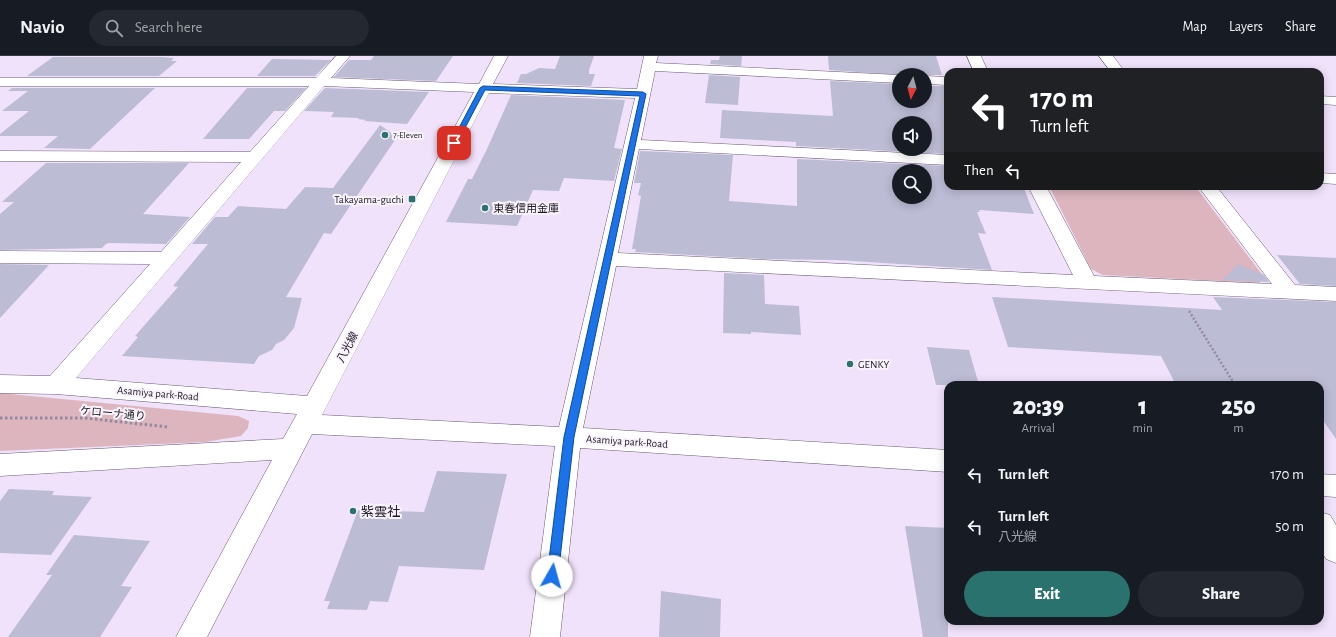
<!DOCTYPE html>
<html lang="en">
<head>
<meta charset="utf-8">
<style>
	body { margin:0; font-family:"Alegreya Sans","Noto Sans JP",sans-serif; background:#242831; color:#f1f3f6; height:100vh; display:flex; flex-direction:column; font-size:15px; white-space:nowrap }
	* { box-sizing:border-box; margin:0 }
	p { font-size:13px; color:#9ea1a6 }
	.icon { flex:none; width:22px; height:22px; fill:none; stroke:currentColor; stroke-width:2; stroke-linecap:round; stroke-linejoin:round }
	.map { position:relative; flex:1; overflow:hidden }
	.panel { position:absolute; left:944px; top:325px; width:380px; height:244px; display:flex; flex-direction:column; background:#171b24; border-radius:12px; box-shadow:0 2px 10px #0003 }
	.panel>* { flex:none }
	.top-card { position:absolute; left:944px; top:12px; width:380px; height:122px; border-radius:12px; box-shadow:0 2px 10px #0003; background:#202124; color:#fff; overflow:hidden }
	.needle { width:26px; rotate:186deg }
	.controls { position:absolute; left:892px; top:12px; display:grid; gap:8px }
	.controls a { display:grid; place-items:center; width:40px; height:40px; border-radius:50%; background:#171b24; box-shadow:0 2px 10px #0003; font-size:20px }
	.pin { position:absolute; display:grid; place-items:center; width:34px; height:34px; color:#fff; margin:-17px; border-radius:8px; box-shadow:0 2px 6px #0006 }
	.me { position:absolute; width:44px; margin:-22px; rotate:7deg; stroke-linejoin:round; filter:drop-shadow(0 0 3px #0008) }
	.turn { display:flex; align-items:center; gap:14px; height:84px; padding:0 20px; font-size:18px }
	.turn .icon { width:52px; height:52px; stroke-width:2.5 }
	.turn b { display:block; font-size:28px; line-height:34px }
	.then { display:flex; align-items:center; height:38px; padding:0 20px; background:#0003; gap:8px; font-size:15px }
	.eta { display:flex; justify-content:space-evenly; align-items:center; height:68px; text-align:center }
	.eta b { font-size:24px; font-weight:800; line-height:28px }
	.action { display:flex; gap:8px; margin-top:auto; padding:8px 20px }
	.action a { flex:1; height:46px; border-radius:24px; background:#29726d; color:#fff; font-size:16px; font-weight:800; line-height:46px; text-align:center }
	.action a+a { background:#242831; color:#f1f3f6 }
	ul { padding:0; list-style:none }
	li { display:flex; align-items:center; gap:12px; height:52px; padding:0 20px }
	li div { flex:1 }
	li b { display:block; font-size:15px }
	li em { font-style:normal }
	header { display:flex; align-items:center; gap:24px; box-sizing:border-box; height:56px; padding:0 20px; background:#171b24; border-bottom:1px solid #363941 }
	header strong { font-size:19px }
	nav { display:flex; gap:22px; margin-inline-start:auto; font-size:14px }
	.search { width:280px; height:36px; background:#242831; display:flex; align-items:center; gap:10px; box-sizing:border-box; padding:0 14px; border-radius:22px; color:#9ea1a6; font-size:15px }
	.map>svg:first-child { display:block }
	.green { fill:#dcb5bf }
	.building { fill:#bdbcd5; fill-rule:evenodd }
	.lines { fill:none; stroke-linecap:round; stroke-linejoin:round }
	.minor-casing { stroke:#685b70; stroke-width:1 }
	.path-far1 { stroke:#948a9c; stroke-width:2.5; stroke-dasharray:2 2; stroke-linecap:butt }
	.path { stroke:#948a9c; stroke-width:3; stroke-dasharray:2.5 2.5; stroke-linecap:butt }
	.minor { fill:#fff; fill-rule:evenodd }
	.route { fill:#1a73e8; stroke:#114b97 }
	.poi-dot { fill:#29726d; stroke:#f9f3fd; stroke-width:1.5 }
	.labels { text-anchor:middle; stroke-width:4; stroke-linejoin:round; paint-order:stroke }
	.far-poi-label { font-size:9px; fill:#1f1922; stroke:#f9f3fd; text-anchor:start }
	.poi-label { font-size:11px; fill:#1f1922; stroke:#f9f3fd; text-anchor:start }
	.street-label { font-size:11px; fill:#1f1922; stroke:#f9f3fd }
	.near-poi-label { font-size:13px; fill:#1f1922; stroke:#f9f3fd; text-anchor:start }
</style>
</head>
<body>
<header>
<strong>Navio</strong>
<div class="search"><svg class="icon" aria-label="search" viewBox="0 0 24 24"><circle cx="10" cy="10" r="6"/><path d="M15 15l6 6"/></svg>Search here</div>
<nav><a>Map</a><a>Layers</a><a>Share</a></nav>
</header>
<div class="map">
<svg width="1336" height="581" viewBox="0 0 1336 581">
	<rect width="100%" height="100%" fill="#f0e2fb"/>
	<g class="green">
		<polygon points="1049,130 1195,130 1264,221 1259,227 1103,219 1091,213"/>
		<polygon points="0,337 238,360 249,365 248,372 241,380 205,386 0,395"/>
	</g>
	<g class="building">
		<polygon points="374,0 453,0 436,25 334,21 349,4 371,4"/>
		<polygon points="560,0 594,0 589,14 589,18 595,18 591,30 517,27 521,18 526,18 539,12 555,13"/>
		<polygon points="720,0 742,0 741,10 710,8 711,4 719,4"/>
		<polygon points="828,0 936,0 942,19 900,19 829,14"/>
		<polygon points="53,1 161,1 174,2 171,5 177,5 159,20 27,20"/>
		<polygon points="272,3 331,4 315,20 257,20"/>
		<polygon points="709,19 740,21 738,49 705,47"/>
		<path d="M830,25L899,28V45H925V30H946L948,36V98L796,90V86L720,82L722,54L833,60ZM899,67H925V93H899Z"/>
		<polygon points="12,32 155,32 90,93 44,92 58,80 0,80 0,78 29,55 2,55 28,35 8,35"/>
		<polygon points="247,32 306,32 285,55 274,55 249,83 203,83"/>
		<polygon points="325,32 429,36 407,68 364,65 366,64 358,63 359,62 331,61 334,56 304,55"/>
		<polygon points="511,39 625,44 614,92 622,93 614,125 564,122 559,135 533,134 517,170 446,166 468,123 472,123 487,93"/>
		<polygon points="380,69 397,81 331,178 324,177 286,241 302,242 294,272 284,284 276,288 272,294 259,300 254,308 122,300 138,281 135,280 178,231 173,230 208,188 192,188 215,161 228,161 238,150 286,153 305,131 333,132"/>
		<path d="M640,95L733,99L729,145L797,150V103L948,110V130H1023L1034,158L979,154L980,156H977L986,178L978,177L992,214L837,204L763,203L635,196L636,193H632L641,140L638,139L641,127H634ZM899,115H925V141H899Z"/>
		<polygon points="46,107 189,107 143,158 190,161 166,188 109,187 106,188 102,192 0,194 0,158 14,146 2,146"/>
		<polygon points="1277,199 1336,202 1336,230 1300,228"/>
		<polygon points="0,208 49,209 0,262"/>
		<polygon points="1238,208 1264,219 1269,226 1223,224"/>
		<polygon points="724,217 764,219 765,248 799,250 801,279 751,276 751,278 723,277"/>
		<polygon points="992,241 1222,254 1213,241 1336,246 1336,383 1320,360 1320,329 1176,329 1161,300 1008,291"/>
		<polygon points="927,291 969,294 979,329 936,329"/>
		<polygon points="437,415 507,418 484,514 399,510 388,546 370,545 367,554 327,553 330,545 324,545 358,454 424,456"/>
		<polygon points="9,433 54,435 52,439 92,441 51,499 0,497 0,445"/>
		<polygon points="905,470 948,472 948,581 923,581"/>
		<polygon points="74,479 150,485 121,530 132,531 100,581 8,581 52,519 46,519"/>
		<polygon points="661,535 721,543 720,581 659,581"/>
	</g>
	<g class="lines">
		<defs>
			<g id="minor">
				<path d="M336,0H350L331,22L479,28L494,0H508L493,28L637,33L644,0H658L656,7L899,19V27L655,15L641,84L948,99V109L639,93L618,197L1073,219L1028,130H1046L1094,220L1272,228L1198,130H1216L1295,229L1336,231V245L616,210L583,372L948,394V416L580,392L560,581H530L555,390L312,378L207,581H176L272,404L0,420V398L283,383L297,358L56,338L0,337V319L50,320L150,208L0,207V195L161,196L241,106L0,105V95L250,96L309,30H0V22H316ZM324,30L474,36L307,340L76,322ZM489,37L635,42L559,371L322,359Z"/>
				<polygon points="967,0 981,0 988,16 974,16"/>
				<polygon points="1099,0 1113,0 1125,16 1111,16"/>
				<polygon points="925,20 948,21 948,29 925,28"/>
				<polygon points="1320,40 1336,41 1336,49 1320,48"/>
				<polygon points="1320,117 1336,118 1336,128 1320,127"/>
				<polygon points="1320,418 1336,419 1336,441 1320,440"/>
				<polygon points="1320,456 1330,459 1336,469 1336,507 1326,503 1320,493"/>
			</g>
		</defs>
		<use href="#minor" class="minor-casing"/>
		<polyline class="path-far1" points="1189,255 1235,329"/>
		<polyline class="path" points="0,362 85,362 168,371"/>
		<use href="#minor" class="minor"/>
	</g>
	<polygon class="route" points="483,30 643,36 646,38 574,381 558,520 557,524 552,525 548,524 547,520 564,381 640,40 485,34 457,87 452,89 451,87 480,32"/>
	<g class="poi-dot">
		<circle cx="385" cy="79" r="4"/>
		<rect x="408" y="139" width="8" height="8" rx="2"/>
		<circle cx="485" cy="152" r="4"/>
		<circle cx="850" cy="308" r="4"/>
		<circle cx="353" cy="455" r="4"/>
	</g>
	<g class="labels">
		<g class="far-poi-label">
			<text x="393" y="82">7-Eleven</text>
		</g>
		<g class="poi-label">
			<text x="404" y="147" text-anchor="end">Takayama-guchi</text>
			<text x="493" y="156">東春信用金庫</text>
			<text x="858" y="312">GENKY</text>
		</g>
		<g class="street-label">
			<text transform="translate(347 291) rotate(-62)" y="4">八光線</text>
			<text transform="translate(158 337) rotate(5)" y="4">Asamiya park-Road</text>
			<text transform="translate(113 357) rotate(5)" y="4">ケローナ通り</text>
			<text transform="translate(627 385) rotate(4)" y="4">Asamiya park-Road</text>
		</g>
		<g class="near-poi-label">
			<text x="361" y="460">紫雲社</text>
		</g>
	</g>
</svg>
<div class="controls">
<a><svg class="needle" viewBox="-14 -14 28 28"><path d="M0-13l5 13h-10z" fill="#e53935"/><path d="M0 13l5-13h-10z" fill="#9ea1a6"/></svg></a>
<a><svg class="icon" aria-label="sound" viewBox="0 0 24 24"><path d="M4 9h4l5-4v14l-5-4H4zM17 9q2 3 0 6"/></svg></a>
<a><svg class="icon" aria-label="search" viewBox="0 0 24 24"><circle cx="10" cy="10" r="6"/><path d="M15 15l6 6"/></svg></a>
</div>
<div class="pin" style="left:454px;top:87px;background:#d93025"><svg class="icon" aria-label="arrive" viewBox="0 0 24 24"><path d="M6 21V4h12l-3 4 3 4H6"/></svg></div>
<svg class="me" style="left:552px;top:520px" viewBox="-20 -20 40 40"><circle r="19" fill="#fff"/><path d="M0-13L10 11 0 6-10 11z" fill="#1a73e8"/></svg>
<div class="top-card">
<div class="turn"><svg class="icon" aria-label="left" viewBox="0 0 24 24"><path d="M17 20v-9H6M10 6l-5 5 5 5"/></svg><div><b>170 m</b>Turn left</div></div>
<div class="then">Then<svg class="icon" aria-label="left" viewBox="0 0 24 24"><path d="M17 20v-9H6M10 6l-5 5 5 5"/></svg></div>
</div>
<section class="panel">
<div class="eta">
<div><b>20:39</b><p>Arrival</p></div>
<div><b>1</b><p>min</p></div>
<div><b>250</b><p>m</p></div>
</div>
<ul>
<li><svg class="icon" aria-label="left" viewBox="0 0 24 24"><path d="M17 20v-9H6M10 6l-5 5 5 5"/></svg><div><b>Turn left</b></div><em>170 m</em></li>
<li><svg class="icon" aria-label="left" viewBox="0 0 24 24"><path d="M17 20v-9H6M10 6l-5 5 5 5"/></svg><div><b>Turn left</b><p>八光線</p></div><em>50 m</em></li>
</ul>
<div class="action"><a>Exit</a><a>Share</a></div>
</section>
</div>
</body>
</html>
